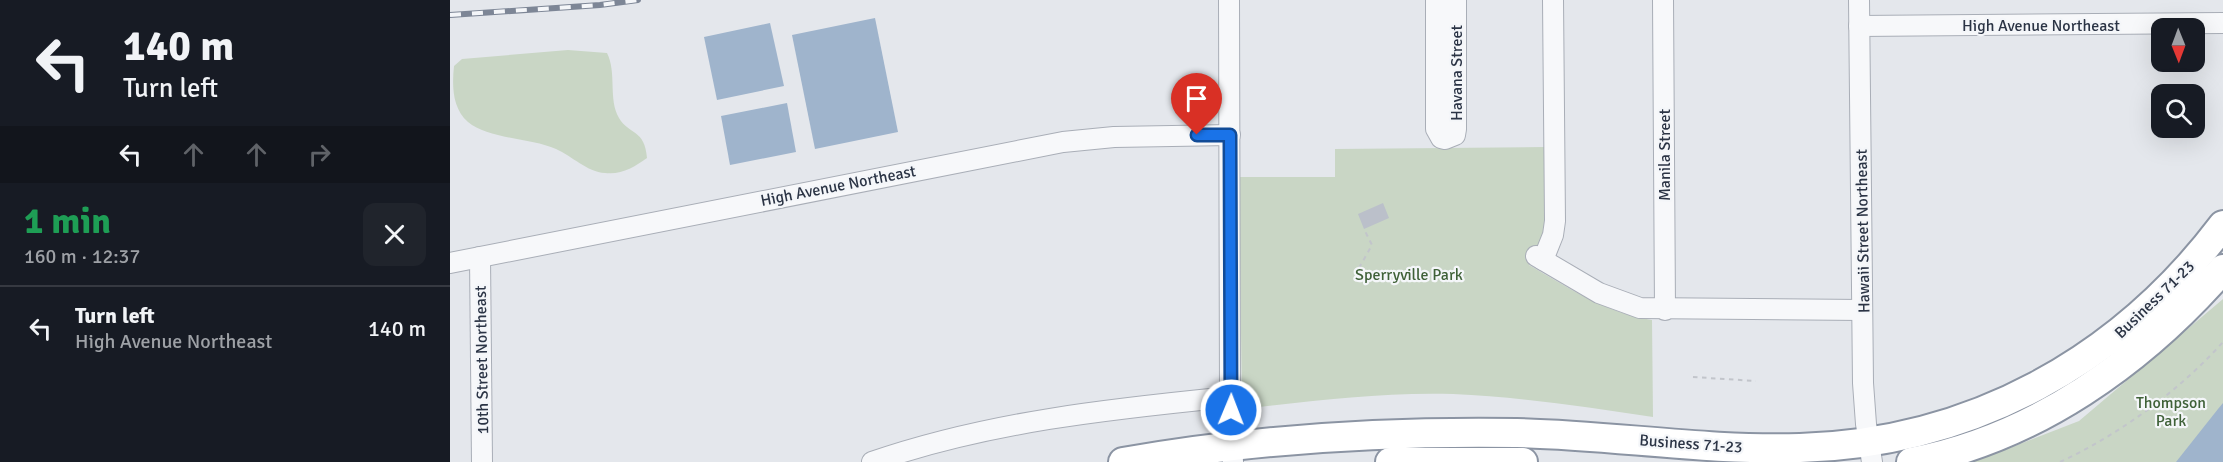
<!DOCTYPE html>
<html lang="en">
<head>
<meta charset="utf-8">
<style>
	body { margin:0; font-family:Signika,sans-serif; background:#20242c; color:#f1f3f6; height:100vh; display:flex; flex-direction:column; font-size:22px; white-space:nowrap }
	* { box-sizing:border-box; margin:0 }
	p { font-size:20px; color:#9ea1a6 }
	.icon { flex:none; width:33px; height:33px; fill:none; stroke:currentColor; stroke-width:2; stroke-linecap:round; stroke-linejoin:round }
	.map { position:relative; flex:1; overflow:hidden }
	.side { display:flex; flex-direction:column; background:#171b24; width:450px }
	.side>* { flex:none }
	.guide { background:#171b24; color:#f1f3f6; overflow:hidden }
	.needle { width:39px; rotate:179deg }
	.fabs { position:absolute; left:1701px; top:18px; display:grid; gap:12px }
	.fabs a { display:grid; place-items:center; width:54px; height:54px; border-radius:12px; background:#171b24; box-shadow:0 6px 24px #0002; font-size:30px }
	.pin { position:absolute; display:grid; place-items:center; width:51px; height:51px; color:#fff; margin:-62px -26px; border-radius:50% 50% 50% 0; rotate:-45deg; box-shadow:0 0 6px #0007 }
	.pin .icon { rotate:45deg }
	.me { position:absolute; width:66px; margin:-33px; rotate:1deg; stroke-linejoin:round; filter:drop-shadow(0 0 4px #0008) }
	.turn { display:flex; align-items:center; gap:21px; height:126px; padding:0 24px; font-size:27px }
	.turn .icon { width:78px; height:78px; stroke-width:2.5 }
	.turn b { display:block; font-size:42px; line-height:51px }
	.lanes { display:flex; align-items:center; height:57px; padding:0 24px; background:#0003; justify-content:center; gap:30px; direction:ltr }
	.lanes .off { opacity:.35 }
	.round { display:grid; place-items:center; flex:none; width:63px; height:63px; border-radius:12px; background:#20242c }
	.overview { display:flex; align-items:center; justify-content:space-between; height:102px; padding:0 24px }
	h1 { font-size:36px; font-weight:700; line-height:45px; color:#1e9e55 }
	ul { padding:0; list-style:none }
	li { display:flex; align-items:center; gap:18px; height:84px; padding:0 24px; border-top:2px solid #363941 }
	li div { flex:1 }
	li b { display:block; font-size:22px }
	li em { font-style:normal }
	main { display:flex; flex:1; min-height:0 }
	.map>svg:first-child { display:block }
	.green { fill:#c9d6c5 }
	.water { fill:#9fb4cc }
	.building { fill:#bbc0ca }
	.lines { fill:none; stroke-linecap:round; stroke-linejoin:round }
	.minor-casing { stroke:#a9aeb7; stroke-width:22 }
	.highway-casing { stroke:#8b94a3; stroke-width:32 }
	.path { stroke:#c2c5cb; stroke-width:2; stroke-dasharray:4.5 4.5; stroke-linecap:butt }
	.minor { stroke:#f7f8fa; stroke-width:20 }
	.highway { stroke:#fff; stroke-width:28 }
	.rail-casing { stroke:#7d8696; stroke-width:6 }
	.rail { stroke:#f4f6f9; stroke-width:4; stroke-dasharray:11; stroke-linecap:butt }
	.route-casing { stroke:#114b97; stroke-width:15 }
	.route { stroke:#1a73e8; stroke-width:10 }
	.labels { text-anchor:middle; stroke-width:4.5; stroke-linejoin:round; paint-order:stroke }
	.street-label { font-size:16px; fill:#2b3445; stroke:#f4f6f9 }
	.park-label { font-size:16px; fill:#3f6138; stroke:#f4f6f9 }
</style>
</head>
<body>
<main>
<section class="side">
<div class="guide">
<div class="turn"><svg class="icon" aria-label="left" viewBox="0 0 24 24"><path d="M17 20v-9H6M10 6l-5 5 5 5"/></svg><div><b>140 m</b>Turn left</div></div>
<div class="lanes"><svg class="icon" aria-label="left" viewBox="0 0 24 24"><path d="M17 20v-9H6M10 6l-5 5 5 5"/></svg><svg class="icon off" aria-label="ahead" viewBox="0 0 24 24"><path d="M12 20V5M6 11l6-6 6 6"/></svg><svg class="icon off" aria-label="ahead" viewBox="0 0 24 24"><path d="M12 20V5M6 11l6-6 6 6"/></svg><svg class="icon off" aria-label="right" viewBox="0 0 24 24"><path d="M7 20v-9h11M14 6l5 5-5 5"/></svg></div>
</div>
<div class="overview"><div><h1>1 min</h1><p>160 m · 12:37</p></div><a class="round"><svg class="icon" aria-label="close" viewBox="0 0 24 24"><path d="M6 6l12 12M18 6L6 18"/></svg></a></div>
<ul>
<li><svg class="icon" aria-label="left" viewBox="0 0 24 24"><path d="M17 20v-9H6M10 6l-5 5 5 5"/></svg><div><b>Turn left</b><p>High Avenue Northeast</p></div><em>140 m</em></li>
</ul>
</section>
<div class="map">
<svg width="1773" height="462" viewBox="0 0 1773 462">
	<rect width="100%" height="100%" fill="#e4e7ec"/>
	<g class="green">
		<path d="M118,50L157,53C167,73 158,99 169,118C179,135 195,129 197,158C184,167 172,175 155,173C137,172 122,156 106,149C81,138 38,139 18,122C2,108 2,85 4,66L12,59Z"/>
		<path d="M1095,147L1094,233L1079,265C1119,288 1156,313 1202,320L1203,417C1137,407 1070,397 1003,394C932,392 862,401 792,409L789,177H885V149Z"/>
		<polygon points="1773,299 1773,437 1750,462 1523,462 1629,421"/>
	</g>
	<g class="water">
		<polygon points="425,18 448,132 365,149 342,35"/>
		<polygon points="320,23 334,86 267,100 254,37"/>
		<polygon points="337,103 346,152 280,165 271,116"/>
		<polygon points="1773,403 1773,462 1726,462 1768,409"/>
	</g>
	<polygon class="building" points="933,203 939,218 914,229 908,214"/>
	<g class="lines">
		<defs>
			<g id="minor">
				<polyline points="779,0 780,397 783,462"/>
				<polyline points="986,0 986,129 991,138 995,139 1005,135 1006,129 1006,0"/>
				<polyline points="1213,0 1215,310"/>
				<polyline points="1409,0 1413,383 1416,424 1422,462"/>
				<polyline points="1409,26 1773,23"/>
				<polyline points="1086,256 1149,293 1190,308 1412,310"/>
				<polyline points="30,257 32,462"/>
				<polyline points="1093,260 1103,235 1105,221 1103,0"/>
				<polyline points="0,263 613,142 664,137 780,135"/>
				<path d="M422,462C538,422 659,409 780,397"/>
			</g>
			<g id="highway">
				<path d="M673,462C803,439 935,431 1067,433C1161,435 1256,451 1350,448C1522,443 1670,361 1773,225"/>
				<polyline points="940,462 1073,462"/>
				<path d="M1461,462C1584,439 1692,362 1773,269"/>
			</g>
		</defs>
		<use href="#minor" class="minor-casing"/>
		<use href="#highway" class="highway-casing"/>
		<g class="path">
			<polyline points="909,268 922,245 914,229"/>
			<polyline points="1243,377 1306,381"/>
			<path d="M1610,462C1670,434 1729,391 1773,342"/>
		</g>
		<use href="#minor" class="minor"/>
		<use href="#highway" class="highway"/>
		<defs>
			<polyline id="rail" points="0,15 150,5 188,0"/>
		</defs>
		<use href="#rail" class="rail-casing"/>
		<use href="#rail" class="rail"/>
	</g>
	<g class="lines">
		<defs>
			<polyline id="route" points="747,135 780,135 781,410"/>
		</defs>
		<use href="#route" class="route-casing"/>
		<use href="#route" class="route"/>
	</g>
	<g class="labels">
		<g class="street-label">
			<text x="1591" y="31">High Avenue Northeast</text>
			<text transform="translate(1006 73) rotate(-90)" y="6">Havana Street</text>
			<text transform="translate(1214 155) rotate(-90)" y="6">Manila Street</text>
			<text transform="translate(388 185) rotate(-11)" y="6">High Avenue Northeast</text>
			<text transform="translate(1412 231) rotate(-91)" y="6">Hawaii Street Northeast</text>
			<text transform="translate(1704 299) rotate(-44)" y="6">Business 71-23</text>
			<text transform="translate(31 360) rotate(-91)" y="6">10th Street Northeast</text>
			<text transform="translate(1241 443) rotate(4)" y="6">Business 71-23</text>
		</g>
		<g class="park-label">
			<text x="959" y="280">Sperryville Park</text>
			<text x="1721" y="408">Thompson<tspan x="1721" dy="18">Park</tspan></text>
		</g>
	</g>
</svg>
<div class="fabs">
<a><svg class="needle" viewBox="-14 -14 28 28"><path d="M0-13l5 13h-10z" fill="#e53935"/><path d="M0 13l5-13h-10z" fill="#9ea1a6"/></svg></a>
<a><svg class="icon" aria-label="search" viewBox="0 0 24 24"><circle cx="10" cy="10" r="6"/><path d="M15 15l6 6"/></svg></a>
</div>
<div class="pin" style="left:747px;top:135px;background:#d93025"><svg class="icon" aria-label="arrive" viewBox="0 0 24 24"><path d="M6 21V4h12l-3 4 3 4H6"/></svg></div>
<svg class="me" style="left:781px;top:410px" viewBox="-20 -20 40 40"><circle r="17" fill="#1a73e8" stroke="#fff" stroke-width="3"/><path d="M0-11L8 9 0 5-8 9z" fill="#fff"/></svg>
</div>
</main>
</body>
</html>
